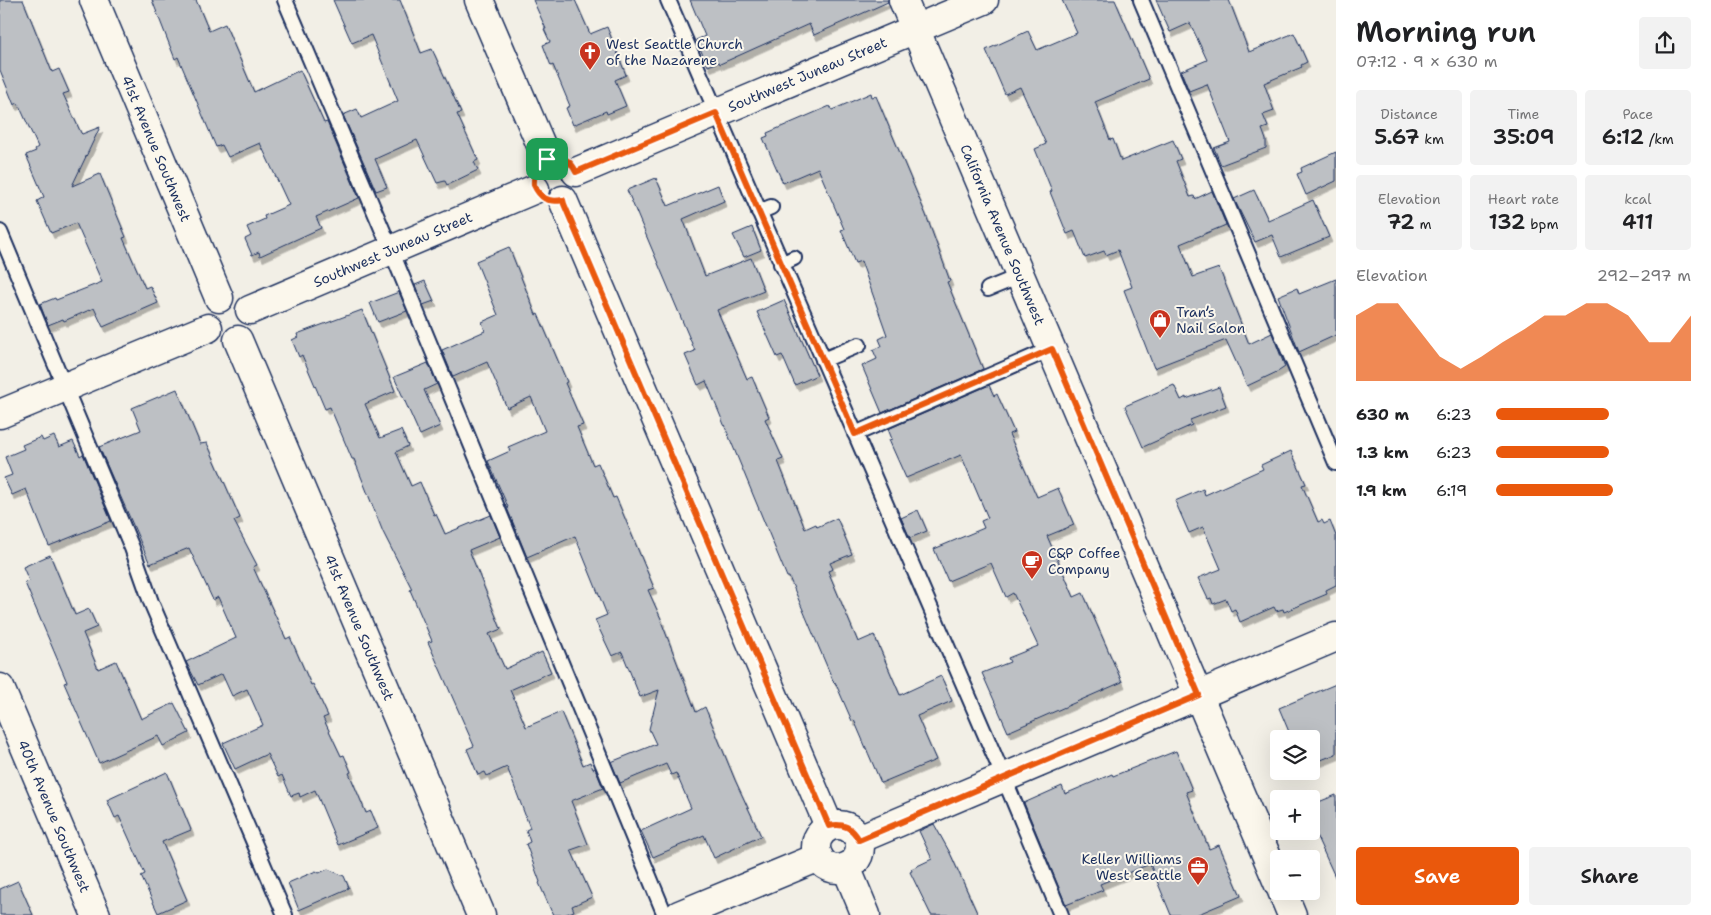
<!DOCTYPE html>
<html lang="en">
<head>
<meta charset="utf-8">
<style>
  :root { --surface:#fff; --page:#f2f2f2; --text:#202124; --muted:#757577; --accent:#ea580c }
  body { margin:0; font-family:"Shantell Sans",sans-serif; background:var(--page); color:var(--text); height:100vh; display:flex; flex-direction:column; font-size:19px; white-space:nowrap }
  * { box-sizing:border-box; margin:0 }
  p { font-size:16px; color:var(--muted) }
  .icon { flex:none; width:28px; height:28px; fill:none; stroke:currentColor; stroke-width:2; stroke-linecap:round; stroke-linejoin:round }
  .map { position:relative; flex:1; overflow:hidden }
  .details { display:flex; flex-direction:column; background:var(--surface); width:375px }
  .details>* { flex:none }
  .fabs { position:absolute; left:1270px; top:730px; display:grid; gap:10px }
  .fabs a { display:grid; place-items:center; width:50px; height:50px; border-radius:5px; background:var(--surface); box-shadow:0 5px 20px #0002; font-size:25px }
  .pin { position:absolute; display:grid; place-items:center; width:42px; height:42px; color:#fff; margin:-21px; border-radius:10px; box-shadow:0 2px 8px #0006 }
  .round { display:grid; place-items:center; flex:none; width:52px; height:52px; border-radius:5px; background:var(--page) }
  .overview { display:flex; align-items:center; justify-content:space-between; height:85px; padding:0 20px }
  h1 { font-size:28px; font-weight:600; line-height:38px }
  .figures { display:grid; grid-template-columns:repeat(3,1fr); gap:8px; height:85px; padding:5px 20px }
  .figures div { display:grid; align-content:center; border-radius:5px; background:var(--page); text-align:center }
  .figures b { font-size:21px; font-weight:600 }
  .figures small { font-size:14px; font-weight:400 }
  .figures p { font-size:14px }
  .chart { height:140px; padding:10px 20px }
  .chart p { display:flex; justify-content:space-between }
  .chart svg { width:100%; height:90px; margin-top:5px; fill:var(--accent); opacity:.7 }
  .primary-button { display:flex; gap:10px; margin-top:auto; padding:10px 20px }
  .primary-button a { flex:1; height:58px; border-radius:5px; background:var(--accent); color:#fff; font-size:20px; font-weight:600; line-height:58px; text-align:center }
  .primary-button a+a { background:var(--page); color:var(--text) }
  ul { padding:0 20px; list-style:none; font-size:16px }
  li { display:grid; grid-template-columns:80px 60px 1fr; align-items:center; height:38px }
  li i { height:12px; border-radius:6px; background:var(--accent) }
  main { display:flex; flex:1; min-height:0 }
  .map>svg:first-child { display:block }
  .building { fill:#bdc0c4; stroke:#1b2f5e; filter:url(#shadow) }
  .lines { fill:none; stroke-linecap:round; stroke-linejoin:round }
  .lane-casing { stroke:#1b2f5e; stroke-width:18 }
  .street-casing { stroke:#1b2f5e; stroke-width:31 }
  .secondary-casing { stroke:#1b2f5e; stroke-width:31 }
  .lane { stroke:#fbf7ec; stroke-width:14 }
  .street { stroke:#fbf7ec; stroke-width:28 }
  .secondary { stroke:#fbf7ec; stroke-width:28 }
  .route-casing { stroke:#fff; stroke-width:10 }
  .route { stroke:#ea580c; stroke-width:6 }
  .labels { text-anchor:middle; stroke-width:4; stroke-linejoin:round; paint-order:stroke }
  .poi-label { font-size:14px; fill:#1b2f5e; stroke:#fbf7ec; text-anchor:start }
  .street-label { font-size:14px; fill:#1b2f5e; stroke:#fbf7ec }
</style>
</head>
<body>
<main>
<div class="map">
<svg width="1336" height="915" viewBox="0 0 1336 915">
  <defs>
    <filter id="shadow"><feDropShadow dx="3" dy="5.5" stdDeviation="0" flood-color="#0004"/></filter>
  </defs>
  <rect width="100%" height="100%" fill="#f2efe6"/>
  <filter id="ink" filterUnits="userSpaceOnUse"><feTurbulence type="fractalNoise" baseFrequency=".02" numOctaves="2"/><feDisplacementMap in="SourceGraphic" scale="10" xChannelSelector="R" yChannelSelector="G"/><feConvolveMatrix kernelMatrix="1 2 1 2 8 2 1 2 1" color-interpolation-filters="sRGB"/></filter>
  <g filter="url(#ink)">
    <!-- building -->
    <path class="building" d="M0,0H23L52,72L59,69L69,92L63,94L81,133L82,134L100,127L72,186L100,174L126,237L123,238L145,288L150,286L158,303L103,327L94,308L64,321L63,319L48,325L40,304L55,298L56,300L102,282L76,223L51,233L37,201L44,197L26,155L36,151L35,149L38,147L18,103L14,105L0,70Z
      M152,0H196L209,31L225,24L254,92L300,70L324,123L327,122L359,198L316,217L321,228L260,256L259,252L252,255L245,239L251,236L247,227L265,219L264,216L289,205L260,143L228,157L222,145L216,147L178,57L175,59Z
      M333,0H400L421,53L432,49L461,113L457,114L478,160L474,162L478,170L447,185L445,181L437,183L417,140L375,159L387,187L376,191L343,115L357,109L361,118L398,101L371,35L352,43Z
      M533,0H575L590,34L607,27L626,75L615,80L626,106L607,114L606,111L573,125L566,108L570,106L553,65L551,66L543,45L550,42L544,29H546Z
      M690,0H888V2L814,35L809,24L720,64L719,62L708,66L696,40L705,36Z
      M1062,0H1115L1149,79L1095,102L1110,140L1113,139L1121,161L1173,140L1181,159L1176,161L1190,197L1194,196L1195,199L1212,191L1226,225L1180,244L1193,277L1219,268L1249,344L1272,333L1285,367L1279,371L1247,386L1226,340L1154,368L1124,290L1132,287L1118,250L1106,255L1104,251L1085,258L1074,231L1067,234L1050,192L1052,191L1035,149L1046,144L1020,87L1005,94L986,50L1028,31L1037,50L1077,33Z
      M1156,0H1229L1249,52L1294,33L1307,62L1301,65L1302,67L1264,83L1274,111L1263,115L1268,127L1262,129L1266,140V148L1221,165L1214,148L1230,142L1207,84L1189,91L1181,71L1207,60L1190,23L1170,32Z
      M871,93L872,97L876,96L926,215L950,281L947,282L983,369L882,413L862,366L877,359L873,350L882,346L879,339L887,335L861,261L855,263L841,230L844,229L818,168L783,183L763,138L768,136L767,133L830,106L832,110Z
      M1336,152V181L1306,195L1297,174L1302,172L1301,168Z
      M656,178L668,206L718,185L724,201L683,219L705,276L751,258L764,291L717,310L747,379L752,377L769,417L765,419L783,459L778,461L805,529L816,524L817,527L837,518L852,554L830,563L833,569L828,571L858,642L874,635L900,695L941,676L952,701L917,716L936,760L881,783L854,720L852,721L835,682L834,683L789,577H787L706,381L698,385L685,355L695,351L627,190Z
      M1254,190L1268,220L1313,200L1329,237L1281,257L1272,235L1255,242L1234,199Z
      M752,227L761,250L744,257L733,235Z
      M509,247L536,315L538,314L567,382L565,383L583,425L577,427L593,465L598,463L613,498L616,497L654,588L648,590L662,621H661L696,712L705,707L735,780L761,836L714,858L704,835L653,857L641,831L691,808L676,773L671,775L666,764L620,783L611,762L656,744L649,729L659,690L640,697L622,652L612,656L595,620L607,615L575,536L527,557L507,508L508,507L488,461L510,451L508,447L545,431L531,397L507,408L487,362L453,377L444,355L442,350L485,331L482,322L498,315L476,261Z
      M1336,279V335L1299,352L1278,296L1297,288L1299,294Z
      M425,281L434,301L423,305L415,285Z
      M399,292L407,311L378,322L370,303Z
      M784,300L817,375L795,385L782,355L777,357L757,312Z
      M362,310L395,391L365,404L380,438L401,430L408,446L396,452L411,486L420,482L434,515L436,514L445,534L491,515L500,537L469,550L501,629L489,634L505,669L542,652L551,672L510,690L526,727L561,712L583,765L590,762L593,769L595,768L603,788L571,801L588,844L571,850L592,897L572,906L574,911L564,915H553L539,883L540,882L526,844L530,842L526,830L530,828L507,767L487,776L485,772L478,775L467,749L474,746L428,642L432,641L410,590L412,589L383,532L354,459H352L330,407L325,409L302,355L299,357L292,340L298,337L297,334Z
      M428,363L437,384L424,390L440,426L420,435L394,377Z
      M989,385L994,396L997,394L1014,432L1009,434L1037,497L1058,488L1074,525L1047,536L1074,597L1083,593L1122,682L1008,732L982,673L1010,662L1008,658L1038,646L1013,593L1006,597L991,563L948,581L934,549L984,528L981,521L988,518L961,455L906,478L889,440L892,439L888,429Z
      M1174,385L1181,400L1186,397V399L1219,387L1226,406L1190,420L1192,425L1143,447L1125,406Z
      M177,389L200,444L207,443L240,518L234,521L257,565L253,567L286,639L290,637L311,685L313,684L328,716L323,718L341,756L344,755L351,772L349,773L366,813L371,811L378,828L338,845L315,790L300,797L299,793L291,796L282,775L278,777L267,754L235,769L223,743L263,725L247,689L232,696L222,674L198,685L186,662L236,638L218,597L213,600L189,548L150,564L99,447L141,430L132,408Z
      M54,436L59,447L73,441L80,456L83,454L111,521L49,546L26,489L12,495L4,478L12,475L5,457L24,449L22,445L41,437L43,441Z
      M1291,451L1306,484L1302,485L1318,522L1322,520L1324,524L1330,521L1336,536V585L1326,590L1327,594L1284,612L1283,609L1276,611L1274,607L1240,622L1235,609L1231,611L1226,599L1213,604L1211,598L1208,599L1198,578L1221,569L1203,527L1189,533L1175,501L1203,489L1205,495L1263,469L1261,465Z
      M918,510L927,531L910,538L901,518Z
      M50,555L75,615L89,609L97,627L83,633L98,669L116,661L141,719L174,703L189,733L163,746L158,736L99,763L64,683L67,682L25,583L29,581L23,567Z
      M1336,684V754L1311,764V739H1292L1279,708Z
      M1176,751L1192,790L1186,792L1209,849L1219,845L1241,896L1196,915H1171L1150,864L1100,884L1103,890L1066,905L1024,803L1062,786L1065,794L1112,774L1113,776Z
      M167,772L191,830L162,842L187,900L158,913L141,876L145,874L119,816L115,818L107,800Z
      M1336,795V879L1311,824V805Z
      M934,824L950,853L978,915H931L910,872L912,871L911,869L932,859L919,831Z
      M328,869L344,876L349,888L299,910L288,883L316,871L319,873Z
      M18,881L33,915H0V889Z"/>
    <g class="lines">
      <!-- lane casing -->
      <g class="lane-casing">
        <path id="lane" d="M285,0L391,250L665,915
          M668,0L1004,778L1061,915
          M1141,0L1336,463
          M759,212L771,207
          M0,232L132,548L151,602L285,915
          M781,264L794,258
          M988,289L1020,276
          M823,360L859,345
          M855,434L1051,349"/>
      </g>
      <!-- street casing -->
      <g class="street-casing">
        <g id="street">
          <path id="s1" d="M94,0L219,298"/>
          <path d="M479,0L547,159"/>
          <path id="s2" d="M576,172L984,0"/>
          <path d="M563,200L829,826"/>
          <path id="s3" d="M250,310L535,189"/>
          <path id="s4" d="M238,340L481,915"/>
          <path d="M0,414L208,328"/>
          <path id="s5" d="M0,688L96,915"/>
          <circle cx="838" cy="847" r="22"/>
          <path d="M859,839L1336,637"/>
          <path d="M846,867L866,915"/>
          <path d="M679,915L819,857"/>
        </g>
      </g>
      <!-- secondary casing -->
      <g class="secondary-casing">
        <g id="secondary">
          <path id="s6" d="M903,0L1279,885"/>
          <path d="M1282,891L1292,915"/>
        </g>
      </g>
      <!-- lane -->
      <use href="#lane" class="lane"/>
      <!-- street -->
      <use href="#street" class="street"/>
      <!-- secondary -->
      <use href="#secondary" class="secondary"/>
    </g>
  </g>
  <g class="lines" filter="url(#ink)">
    <!-- route casing -->
    <g class="route-casing">
      <path id="route" d="M716,113L855,434L1052,349L1199,695L859,840C852,827 843,823 829,826L564,204L563,200C548,203 540,198 534,185C532,156 565,146 576,172Z"/>
    </g>
    <!-- route -->
    <use href="#route" class="route"/>
  </g>
  <!-- icons -->
  <defs>
    <g id="church-pin" transform="scale(1.125)"><path d="M0 17L-7.5 6A9.5 9.5 0 1 1 7.5 6Z" fill="#c8321e" stroke="#fbf7ec"/><path d="M-1.2-6h2.4v3.5h3.3v2.4h-3.3V6h-2.4V-.1h-3.3v-2.4h3.3Z" fill="#fff"/></g>
    <g id="shop-pin" transform="scale(1.125)"><path d="M0 17L-7.5 6A9.5 9.5 0 1 1 7.5 6Z" fill="#c8321e" stroke="#fbf7ec"/><path d="M-5-2.5h2.3a2.7 3.5 0 0 1 5.4 0H5L5.5 6h-11ZM-1.5-2.5h3a1.5 2.3 0 0 0-3 0Z" fill="#fff"/></g>
    <g id="cafe-pin" transform="scale(1.125)"><path d="M0 17L-7.5 6A9.5 9.5 0 1 1 7.5 6Z" fill="#c8321e" stroke="#fbf7ec"/><path d="M-5.5-4.5H6V0H3Q3 3.5 0 3.5H-2.5Q-5.5 3.5-5.5 0ZM3-3.2v2h1.7v-2ZM-6 4.5H4V6H-6Z" fill="#fff"/></g>
    <g id="office-pin" transform="scale(1.125)"><path d="M0 17L-7.5 6A9.5 9.5 0 1 1 7.5 6Z" fill="#c8321e" stroke="#fbf7ec"/><path d="M-6-3h4V-5.5h4V-3h4V5H-6ZM-1-4.5V-3h2v-1.5ZM-6 0V1H6V0Z" fill="#fff"/></g>
  </defs>
  <g fill-rule="evenodd">
    <use href="#church-pin" x="590" y="52"/>
    <use href="#shop-pin" x="1160" y="320"/>
    <use href="#cafe-pin" x="1032" y="561"/>
    <use href="#office-pin" x="1198" y="867"/>
  </g>
  <g class="labels">
    <!-- poi labels -->
    <g class="poi-label">
      <text x="606" y="49">West Seattle Church<tspan x="606" dy="16">of the Nazarene</tspan></text>
      <text x="1176" y="317">Tran’s<tspan x="1176" dy="16">Nail Salon</tspan></text>
      <text x="1048" y="558">C&amp;P Coffee<tspan x="1048" dy="16">Company</tspan></text>
      <text x="1182" y="864" text-anchor="end">Keller Williams<tspan x="1182" dy="16">West Seattle</tspan></text>
    </g>
    <!-- street labels -->
    <g class="street-label">
      <text dy="5" stroke="none"><textPath href="#s2" startOffset="251">Southwest Juneau Street</textPath></text>
      <text dy="5" stroke="none"><textPath href="#s1" startOffset="161">41st Avenue Southwest</textPath></text>
      <text dy="5" stroke="none"><textPath href="#s6" startOffset="255">California Avenue Southwest</textPath></text>
      <text dy="5" stroke="none"><textPath href="#s3" startOffset="155">Southwest Juneau Street</textPath></text>
      <text dy="5" stroke="none"><textPath href="#s4" startOffset="312">41st Avenue Southwest</textPath></text>
      <text dy="5" stroke="none"><textPath href="#s5" startOffset="139">40th Avenue Southwest</textPath></text>
    </g>
  </g>
</svg>
<div class="fabs">
<a><svg class="icon" aria-label="layers" viewBox="0 0 24 24"><path d="M12 4l9 5-9 5-9-5zM3 14l9 5 9-5"/></svg></a>
<a>+</a>
<a>−</a>
</div>
<div class="pin" style="left:547px;top:159px;background:#1e9e55"><svg class="icon" aria-label="arrive" viewBox="0 0 24 24"><path d="M6 21V4h12l-3 4 3 4H6"/></svg></div>
</div>
<section class="details">
<div class="overview"><div><h1>Morning run</h1><p>07:12 · 9 × 630 m</p></div><a class="round"><svg class="icon" aria-label="share" viewBox="0 0 24 24"><path d="M12 15V3M7 8l5-5 5 5M5 13v7h14v-7"/></svg></a></div>
<div class="figures">
<div><p>Distance</p><b>5.67<small> km</small></b></div>
<div><p>Time</p><b>35:09</b></div>
<div><p>Pace</p><b>6:12<small> /km</small></b></div>
</div>
<div class="figures">
<div><p>Elevation</p><b>72<small> m</small></b></div>
<div><p>Heart rate</p><b>132<small> bpm</small></b></div>
<div><p>kcal</p><b>411</b></div>
</div>
<div class="chart"><p><span>Elevation</span>292–297 m</p>
<svg viewBox="0 0 160 44" preserveAspectRatio="none"><path d="M0 44V12L10 6L20 6L30 19L40 32L50 38L60 32L70 25L80 19L90 12L100 12L110 6L120 6L130 12L140 25L150 25L160 12V44z"/></svg>
</div>
<ul>
<li><b>630 m</b>6:23<i style="width:58%"></i></li>
<li><b>1.3 km</b>6:23<i style="width:58%"></i></li>
<li><b>1.9 km</b>6:19<i style="width:60%"></i></li>
</ul>
<div class="primary-button"><a>Save</a><a>Share</a></div>
</section>
</main>
</body>
</html>
